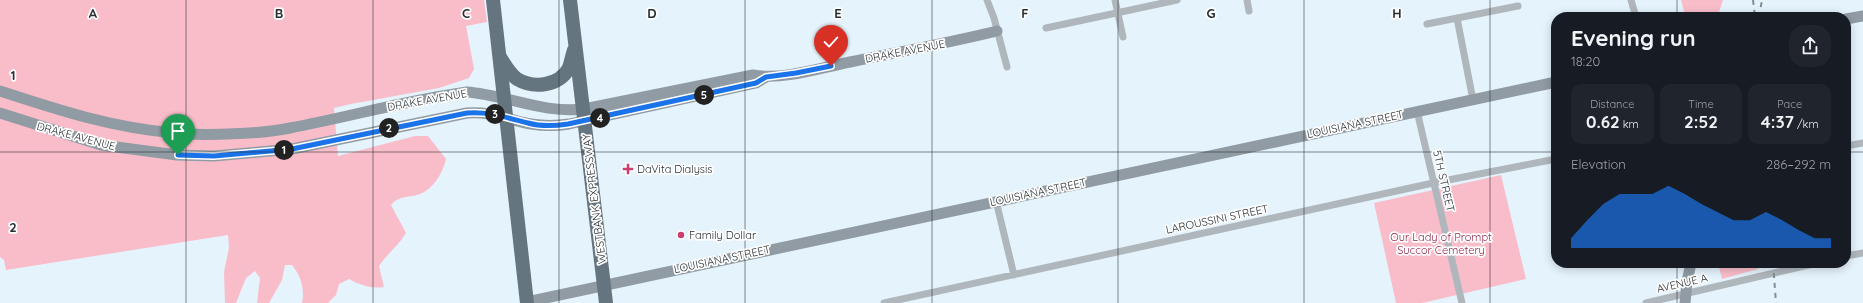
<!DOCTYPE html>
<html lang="en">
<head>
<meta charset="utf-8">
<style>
  :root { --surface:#171b24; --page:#20242c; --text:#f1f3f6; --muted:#9ea1a6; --accent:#1a73e8 }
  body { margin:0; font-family:Quicksand,sans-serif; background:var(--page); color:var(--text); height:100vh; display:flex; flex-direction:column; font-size:15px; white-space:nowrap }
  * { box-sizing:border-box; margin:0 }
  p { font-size:13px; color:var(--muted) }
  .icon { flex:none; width:22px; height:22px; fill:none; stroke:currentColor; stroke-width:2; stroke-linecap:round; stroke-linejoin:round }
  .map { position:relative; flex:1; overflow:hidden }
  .panel { position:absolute; left:1551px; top:12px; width:300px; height:256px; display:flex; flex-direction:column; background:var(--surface); border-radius:16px; box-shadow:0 2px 10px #0003 }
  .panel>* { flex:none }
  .pin { position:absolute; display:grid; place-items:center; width:34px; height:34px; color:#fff; margin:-41px -17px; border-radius:50% 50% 50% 0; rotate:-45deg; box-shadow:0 0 4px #0007 }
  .pin .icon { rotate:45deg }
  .km { position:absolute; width:20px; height:20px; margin:-10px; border-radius:50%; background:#222; color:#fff; font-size:11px; line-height:20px; text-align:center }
  .round { display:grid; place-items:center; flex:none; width:42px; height:42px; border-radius:16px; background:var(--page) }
  .headline { display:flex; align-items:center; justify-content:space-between; height:68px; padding:0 20px }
  h1 { font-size:22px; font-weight:700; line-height:30px }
  .metrics { display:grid; grid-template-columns:repeat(3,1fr); gap:6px; height:68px; padding:4px 20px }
  .metrics div { display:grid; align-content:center; border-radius:10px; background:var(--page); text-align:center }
  .metrics b { font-size:17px; font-weight:700 }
  .metrics small { font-size:11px; font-weight:400 }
  .metrics p { font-size:11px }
  .chart { height:112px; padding:8px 20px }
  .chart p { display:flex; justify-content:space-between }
  .chart svg { width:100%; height:72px; margin-top:4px; fill:var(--accent); opacity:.7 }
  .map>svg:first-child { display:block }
  .green { fill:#f9bdca }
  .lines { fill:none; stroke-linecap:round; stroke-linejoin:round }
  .street { stroke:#afb7bc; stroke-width:7 }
  .secondary { stroke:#909ba3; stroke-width:11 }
  .highway { stroke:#657580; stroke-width:14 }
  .rail { stroke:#828c93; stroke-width:2; stroke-dasharray:5 5; stroke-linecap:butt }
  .route-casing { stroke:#fff; stroke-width:8 }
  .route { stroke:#1a73e8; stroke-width:5 }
  .grid { fill:none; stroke:#272e32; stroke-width:1; stroke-opacity:0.55 }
  .poi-dot { fill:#cb3e6d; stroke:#fefefe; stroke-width:1.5 }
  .labels { text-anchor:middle; stroke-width:3.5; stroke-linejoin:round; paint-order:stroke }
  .street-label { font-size:11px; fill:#272e32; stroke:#fefefe }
  .poi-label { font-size:11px; fill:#272e32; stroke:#fefefe; text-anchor:start }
  .park-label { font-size:11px; fill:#90284b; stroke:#fefefe }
  .grid-label { font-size:13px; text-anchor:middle; font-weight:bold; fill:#272e32; stroke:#fefefe; stroke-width:3.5; stroke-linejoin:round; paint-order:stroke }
</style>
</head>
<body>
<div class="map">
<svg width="1863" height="303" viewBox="0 0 1863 303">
  <rect width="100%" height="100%" fill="#e5f3fd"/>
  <!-- green -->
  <path class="green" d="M0,0H484L487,22L466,26L474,69L469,78L439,88L351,104L334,108L338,156L415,136H428L446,159C443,173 433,189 420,194C409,198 399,195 391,205L406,233C398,246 387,254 379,266L384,287C371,289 360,285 349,279L339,284L336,295L328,303H302C305,289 301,276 292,265H285L282,280L269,303H257L260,278L255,271L246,278L236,303H225L224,272L229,248L228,235L6,270L4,260L0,257Z
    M1681,0H1723L1719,12L1706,16L1690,17L1684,11Z
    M1501,175L1526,279L1422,303H1396L1374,203Z
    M1718,263H1757L1758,269L1722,279Z"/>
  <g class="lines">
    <!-- street -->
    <path class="street" d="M987,0L994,18L1007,67
      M1115,0L1123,37
      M1247,0L1249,11
      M1631,0L1636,17
      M1457,18L1473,100
      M1427,24L1518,6
      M1046,28L1177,0
      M1417,111L1462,303
      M1846,146L1863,143
      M996,201L1014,275
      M1846,256L1863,253
      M884,303L1433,183L1556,159
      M1646,303L1817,263"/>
    <!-- secondary -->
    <path class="secondary" d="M1846,19L1863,16
      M0,91C58,110 113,128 175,133
      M0,113L101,145L177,155L214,156L292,149L467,113C492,111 508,120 531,124C544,126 556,126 569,124L756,83L766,77
      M181,134C217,135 255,135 290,128C349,117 407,100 467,92C506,95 544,114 584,109L753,75C785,80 819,68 850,62C899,52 948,43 997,31
      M527,302L1556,82
      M1685,303L1687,282L1691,263"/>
    <!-- highway -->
    <path class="highway" d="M493,0L527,303
      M570,0L606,303
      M500,57C505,65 509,73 517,79C534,89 559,86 569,68C571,62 572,56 574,50"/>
    <!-- rail -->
    <path class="rail" d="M1753,0L1755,17
      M1759,17L1762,0
      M1773,263L1776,303"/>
  </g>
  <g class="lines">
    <!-- route casing -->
    <g class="route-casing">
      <path id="route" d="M178,155L214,156L292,149L467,113C489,111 507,118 528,123C542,127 555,126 568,124L756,83L766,77L796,73L831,66"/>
    </g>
    <!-- route -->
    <use href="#route" class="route"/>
  </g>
  <!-- grid -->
  <path class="grid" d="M186,0V303M373,0V303M559,0V303M745,0V303M932,0V303M1118,0V303M1304,0V303M1490,0V303M1677,0V17M0,152H1556M1846,152H1863M1677,263V303"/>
  <!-- markers -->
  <g class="poi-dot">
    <path d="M626 163h4v4h4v4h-4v4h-4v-4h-4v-4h4z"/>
    <circle cx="681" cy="235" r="4"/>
  </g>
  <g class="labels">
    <!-- street labels -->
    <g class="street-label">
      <text transform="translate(905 51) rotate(-11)" y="4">DRAKE AVENUE</text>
      <text transform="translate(427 100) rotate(-10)" y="4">DRAKE AVENUE</text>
      <text transform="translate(1355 124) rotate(-12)" y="4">LOUISIANA STREET</text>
      <text transform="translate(76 136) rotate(15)" y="4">DRAKE AVENUE</text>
      <text transform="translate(1444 181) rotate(77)" y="4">5TH STREET</text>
      <text transform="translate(1038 192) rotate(-12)" y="4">LOUISIANA STREET</text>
      <text transform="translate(594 199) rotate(-97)" y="4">WESTBANK EXPRESSWAY</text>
      <text transform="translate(1217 219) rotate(-12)" y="4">LAROUSSINI STREET</text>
      <text transform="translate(722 259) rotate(-12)" y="4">LOUISIANA STREET</text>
      <text transform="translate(1682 283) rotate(-13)" y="4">AVENUE A</text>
    </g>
    <!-- poi labels -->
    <g class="poi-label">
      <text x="637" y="173">DaVita Dialysis</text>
      <text x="689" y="239">Family Dollar</text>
    </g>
    <!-- park labels -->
    <g class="park-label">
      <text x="1441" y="241">Our Lady of Prompt<tspan x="1441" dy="13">Succor Cemetery</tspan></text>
    </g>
  </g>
  <g class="grid-label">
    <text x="93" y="18">A</text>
    <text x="279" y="18">B</text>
    <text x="466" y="18">C</text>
    <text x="652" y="18">D</text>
    <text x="838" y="18">E</text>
    <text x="1025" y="18">F</text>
    <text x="1211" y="18">G</text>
    <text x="1397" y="18">H</text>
    <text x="13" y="80">1</text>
    <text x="13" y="232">2</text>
  </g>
</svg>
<div class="pin" style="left:178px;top:155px;background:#1e9e55"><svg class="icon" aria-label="arrive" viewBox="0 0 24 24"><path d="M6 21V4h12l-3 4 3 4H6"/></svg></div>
<div class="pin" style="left:831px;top:66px;background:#d93025"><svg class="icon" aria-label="check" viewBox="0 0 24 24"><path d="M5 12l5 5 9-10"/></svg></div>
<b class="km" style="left:284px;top:150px">1</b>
<b class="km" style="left:389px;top:128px">2</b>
<b class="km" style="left:495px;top:114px">3</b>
<b class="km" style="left:600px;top:118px">4</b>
<b class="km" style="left:704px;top:95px">5</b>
<section class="panel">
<div class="headline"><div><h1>Evening run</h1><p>18:20</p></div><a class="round"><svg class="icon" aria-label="share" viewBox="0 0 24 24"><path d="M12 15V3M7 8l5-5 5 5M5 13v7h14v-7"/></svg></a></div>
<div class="metrics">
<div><p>Distance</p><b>0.62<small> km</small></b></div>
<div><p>Time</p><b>2:52</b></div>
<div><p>Pace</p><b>4:37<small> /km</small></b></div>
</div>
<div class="chart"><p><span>Elevation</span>286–292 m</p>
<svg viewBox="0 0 160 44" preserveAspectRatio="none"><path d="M0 44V38L10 27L20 17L30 11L40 11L50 11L60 6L70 11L80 17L90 22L100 27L110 27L120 22L130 27L140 33L150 38L160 38V44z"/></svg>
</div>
</section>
</div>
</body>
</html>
